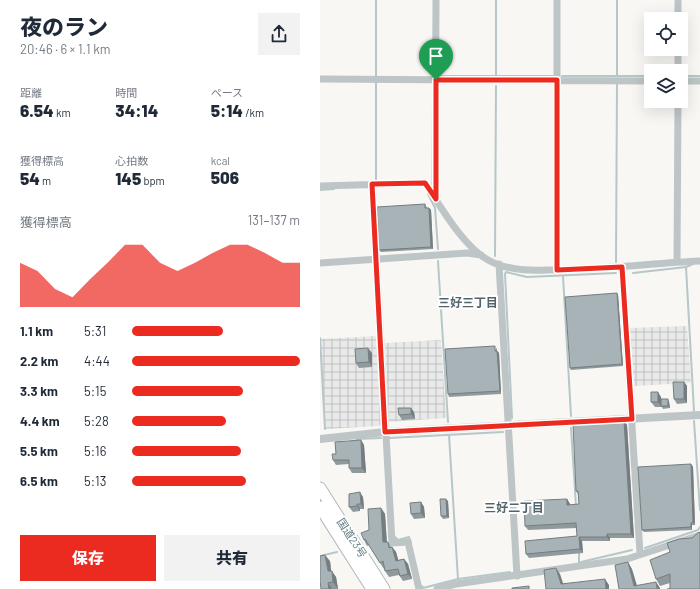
<!DOCTYPE html>
<html lang="ja">
<head>
<meta charset="utf-8">
<style>
  :root { --surface:#fff; --page:#f2f2f3; --text:#1f2937; --muted:#747a83; --accent:#ec2b20 }
  body { margin:0; font-family:Barlow,"Noto Sans JP",sans-serif; background:var(--page); color:var(--text); height:100vh; display:flex; flex-direction:column; font-size:15px; white-space:nowrap }
  * { box-sizing:border-box; margin:0 }
  p { font-size:13px; color:var(--muted) }
  .icon { flex:none; width:22px; height:22px; fill:none; stroke:currentColor; stroke-width:2; stroke-linecap:round; stroke-linejoin:round }
  .map { position:relative; flex:1; overflow:hidden }
  .panel { display:flex; flex-direction:column; background:var(--surface); width:320px }
  .panel>* { flex:none }
  .fabs { position:absolute; left:324px; top:12px; display:grid; gap:8px }
  .fabs a { display:grid; place-items:center; width:44px; height:44px; border-radius:0px; background:var(--surface); box-shadow:0 4px 16px #0002; font-size:20px }
  .pin { position:absolute; display:grid; place-items:center; width:34px; height:34px; color:#fff; margin:-41px -17px; border-radius:50% 50% 50% 0; rotate:-45deg; box-shadow:0 0 4px #0007 }
  .pin .icon { rotate:45deg }
  .round { display:grid; place-items:center; flex:none; width:42px; height:42px; border-radius:0px; background:var(--page) }
  .head { display:flex; align-items:center; justify-content:space-between; height:68px; padding:0 20px }
  h1 { font-size:22px; font-weight:800; line-height:30px }
  .stats { display:grid; grid-template-columns:repeat(3,1fr); gap:6px; height:68px; padding:4px 20px }
  .stats div { display:grid; align-content:center }
  .stats b { font-size:17px; font-weight:800 }
  .stats small { font-size:11px; font-weight:400 }
  .stats p { font-size:11px }
  .chart { height:112px; padding:8px 20px }
  .chart p { display:flex; justify-content:space-between }
  .chart svg { width:100%; height:72px; margin-top:4px; fill:var(--accent); opacity:.7 }
  .action { display:flex; gap:8px; margin-top:auto; padding:8px 20px }
  .action a { flex:1; height:46px; border-radius:0px; background:var(--accent); color:#fff; font-size:16px; font-weight:800; line-height:46px; text-align:center }
  .action a+a { background:var(--page); color:var(--text) }
  ul { padding:0 20px; list-style:none; font-size:13px }
  li { display:grid; grid-template-columns:64px 48px 1fr; align-items:center; height:30px }
  li i { height:10px; border-radius:5px; background:var(--accent) }
  main { display:flex; flex:1; min-height:0 }
  .map>svg:first-child { display:block }
  .industrial { fill:url(#industrial-grid) }
  .lines { fill:none; stroke-linecap:round; stroke-linejoin:round }
  .stream { stroke:#b5c7c8; stroke-width:2 }
  .trunk-casing { stroke:#b3b9bb; stroke-width:13 }
  .minor { stroke:#bec5c7; stroke-width:7 }
  .tertiary { stroke:#bec5c7; stroke-width:8 }
  .trunk { stroke:#fff; stroke-width:11 }
  .wall { fill:#909a9d }
  .shaded-wall { fill:#757d80 }
  .building { fill:#a7b3b7; stroke:#757d80 }
  .route-casing { stroke:#fff; stroke-width:8 }
  .route { stroke:#ec2b20; stroke-width:5 }
  .labels { text-anchor:middle; stroke-width:4; stroke-linejoin:round; paint-order:stroke }
  .street-label { font-size:11px; fill:#617981; stroke:#fff }
  .neighbourhood-label { font-size:12px; font-weight:bold; fill:#53656c; stroke:#fff }
</style>
</head>
<body>
<main>
<section class="panel">
<div class="head"><div><h1>夜のラン</h1><p>20:46 · 6 × 1.1 km</p></div><a class="round"><svg class="icon" aria-label="share" viewBox="0 0 24 24"><path d="M12 15V3M7 8l5-5 5 5M5 13v7h14v-7"/></svg></a></div>
<div class="stats">
<div><p>距離</p><b>6.54<small> km</small></b></div>
<div><p>時間</p><b>34:14</b></div>
<div><p>ペース</p><b>5:14<small> /km</small></b></div>
</div>
<div class="stats">
<div><p>獲得標高</p><b>54<small> m</small></b></div>
<div><p>心拍数</p><b>145<small> bpm</small></b></div>
<div><p>kcal</p><b>506</b></div>
</div>
<div class="chart"><p><span>獲得標高</span>131–137 m</p>
<svg viewBox="0 0 160 44" preserveAspectRatio="none"><path d="M0 44V17L10 22L20 33L30 38L40 27L50 17L60 6L70 6L80 17L90 22L100 17L110 11L120 6L130 6L140 11L150 17L160 17V44z"/></svg>
</div>
<ul>
<li><b>1.1 km</b>5:31<i style="width:54%"></i></li>
<li><b>2.2 km</b>4:44<i style="width:100%"></i></li>
<li><b>3.3 km</b>5:15<i style="width:66%"></i></li>
<li><b>4.4 km</b>5:28<i style="width:56%"></i></li>
<li><b>5.5 km</b>5:16<i style="width:65%"></i></li>
<li><b>6.5 km</b>5:13<i style="width:68%"></i></li>
</ul>
<div class="action"><a>保存</a><a>共有</a></div>
</section>
<div class="map">
<svg width="380" height="589" viewBox="0 0 380 589">
  <defs>
    <pattern id="industrial-grid" width="8" height="8" patternUnits="userSpaceOnUse"><rect width="8" height="8" fill="#e8e9e8"/><path d="M0 4h8M4 0v8" fill="none" stroke="#bfc2c1"/></pattern>
  </defs>
  <rect width="100%" height="100%" fill="#f8f7f4"/>
  <!-- industrial -->
  <path class="industrial" d="M367,326L371,383L314,386L310,328Z
    M57,336L62,424L59,426L5,429L0,339Z
    M121,340L126,418L69,422L65,343Z"/>
  <g class="lines">
    <!-- stream -->
    <path class="stream" d="M121,76H233
      M176,76V0
      M242,76H331
      M297,76V0
      M363,76H380
      M56,77V0
      M56,180V82
      M0,190L14,189
      M108,194L115,208L118,249
      M175,256L176,86
      M118,261L128,422
      M296,262L297,84
      M366,267L374,411
      M313,273L366,267L373,264
      M243,276L251,416
      M0,338L5,429
      M192,418L185,274L186,272L207,277L296,273
      M374,421L380,510
      M251,428L256,506
      M129,435L138,579
      M69,438L183,432
      M36,439L61,438
      M75,537L78,540L89,537L91,542
      M325,548L378,530L380,527
      M259,552V563
      M0,556L17,552
      M261,562L312,550
      M102,586L103,588L138,579L190,572"/>
    <!-- trunk casing -->
    <g class="trunk-casing">
      <path id="trunk" d="M0,488L64,589
        M0,507L52,589"/>
    </g>
    <!-- minor -->
    <path class="minor" d="M358,19V0
      M358,71V49
      M0,79L331,81
      M361,81H380
      M52,184L72,543L88,542L99,589
      M0,186L105,183C121,207 143,246 168,260C193,274 225,270 252,269C295,268 337,263 380,261
      M115,199L116,0
      M357,262L358,101
      M0,263L147,253L161,255
      M179,264L197,576
      M302,267L320,553
      M237,270V0
      M117,589L136,584L307,559L380,535"/>
    <!-- tertiary -->
    <path class="tertiary" d="M0,439L65,432L380,415"/>
    <!-- trunk -->
    <use href="#trunk" class="trunk"/>
  </g>
  <!-- wall -->
  <path class="wall" d="M105,204L107,208H109L111,210L113,249L61,252L59,250Z
    M298,295L303,366L251,370L250,368Z
    M177,348V351L179,353L181,394L129,397L128,394Z
    M52,353V367L39,368L36,363Z
    M364,382L367,386V403L357,404L354,399Z
    M341,397V399L349,402L350,408L343,409L342,407H335L331,402Z
    M94,412L95,419L82,420L79,415Z
    M304,421L307,425L314,538H290V541H262L263,553L209,558L206,554L257,536V528L208,530L205,526L247,499L250,504V505L259,504L258,494L256,491Z
    M41,440L44,445L46,473H32L29,468V464L16,465L13,460L16,454Z
    M371,464L373,467L375,525H372V530L324,532L322,530Z
    M43,497L44,509H40V511L33,512L29,507Z
    M128,501L129,518L123,519L121,516Z
    M101,502L104,507L105,518L94,519L91,514Z
    M61,508L65,514L67,542H68L71,547H72L76,552L78,560L84,559L88,564L92,579L83,581L79,575L69,577L65,571V568L64,569L60,563L49,545L47,546L44,540Z
    M359,539L350,589V583L340,586L336,579L350,552Z
    M10,561L11,571L16,577L18,589H1Z"/>
  <!-- shaded-wall -->
  <path class="shaded-wall" d="M109,208L111,210L113,249L111,247Z
    M297,293L298,295L303,366L302,364Z
    M48,348L52,353V367L49,362Z
    M177,351L179,353L181,394L180,391Z
    M364,382L367,386V403L364,399Z
    M338,392L341,397L342,407L338,402Z
    M348,399L349,402L350,408L348,406Z
    M91,408L94,412L95,419L91,414Z
    M304,421L307,425L314,538L311,534Z
    M41,440L44,445L46,473L42,468Z
    M371,464L373,467L375,525L373,522Z
    M40,492L43,497L44,509L41,504Z
    M126,499L128,501L129,518L127,516Z
    M247,499L250,504V509L247,505Z
    M101,502L104,507L105,518L101,513Z
    M37,504L40,509V511L37,506Z
    M61,508L65,514L67,548L63,542Z
    M371,523L372,525V530L371,527Z
    M287,534L290,538V541L287,537Z
    M259,537L262,541L263,553L260,549Z
    M72,547L76,552L80,566L76,561Z
    M5,555L10,561L12,578L8,571Z
    M84,559L88,564L92,579L88,574Z
    M308,562L312,569L318,589L314,586Z
    M236,568L240,574L245,589L241,584Z
    M12,571L16,577L18,589L13,582Z
    M285,579L289,585V589H286Z
    M336,582L340,588V589H337Z
    M8,583L12,589H9Z"/>
  <!-- building -->
  <path class="building" d="M105,204V208H109L111,247L59,250L57,207Z
    M297,293L302,364L250,368L245,297Z
    M175,346V351H177L180,391L128,394L125,349Z
    M48,348L49,362L36,363L35,349Z
    M353,382H364V399H354Z
    M331,392H338V402H331Z
    M341,399H348V406H341Z
    M78,408H91V414L79,415Z
    M304,421L311,534H287V537H259L260,549L206,554L205,541L257,536L256,523L205,526L204,501L247,499V505L259,504L258,491H256L253,424Z
    M41,440L42,468H29V460H13L12,454H16L15,442Z
    M371,464L373,522L371,523V527L322,530L318,467Z
    M40,492L41,504H37V506L29,507V494Z
    M120,499H126L127,516H121Z
    M101,502V513L91,514L90,503Z
    M61,508L63,542H68L69,548L72,547L76,561L84,559L88,574L80,576L78,569L65,571L63,561L60,563L45,539L44,540L41,533L49,530L48,509Z
    M379,532L380,533V589H347H350V574L336,579L330,560L350,552L347,543L359,539L372,538Z
    M5,555L8,571H12L13,582L8,583L9,589H1L0,581V556Z
    M308,562L314,586L336,582L337,589H299L295,565Z
    M236,568L241,584L285,579L286,589H226L224,570Z
    M209,586V589H192V588Z"/>
  <g class="lines">
    <!-- route casing -->
    <g class="route-casing">
      <path id="route" d="M116,80H237V270L302,267L312,419L65,432L52,184L105,183L116,199Z"/>
    </g>
    <!-- route -->
    <use href="#route" class="route"/>
  </g>
  <g class="labels">
    <!-- street labels -->
    <g class="street-label">
      <text transform="translate(32 538) rotate(57)" y="4">国道23号</text>
    </g>
    <!-- neighbourhood labels -->
    <g class="neighbourhood-label">
      <text x="148" y="307">三好三丁目</text>
      <text x="194" y="512">三好二丁目</text>
    </g>
  </g>
</svg>
<div class="fabs">
<a><svg class="icon" aria-label="locate" viewBox="0 0 24 24"><circle cx="12" cy="12" r="6"/><path d="M12 2v4M12 18v4M2 12h4M18 12h4"/></svg></a>
<a><svg class="icon" aria-label="layers" viewBox="0 0 24 24"><path d="M12 4l9 5-9 5-9-5zM3 14l9 5 9-5"/></svg></a>
</div>
<div class="pin" style="left:116px;top:80px;background:#1e9e55"><svg class="icon" aria-label="arrive" viewBox="0 0 24 24"><path d="M6 21V4h12l-3 4 3 4H6"/></svg></div>
</div>
</main>
</body>
</html>
